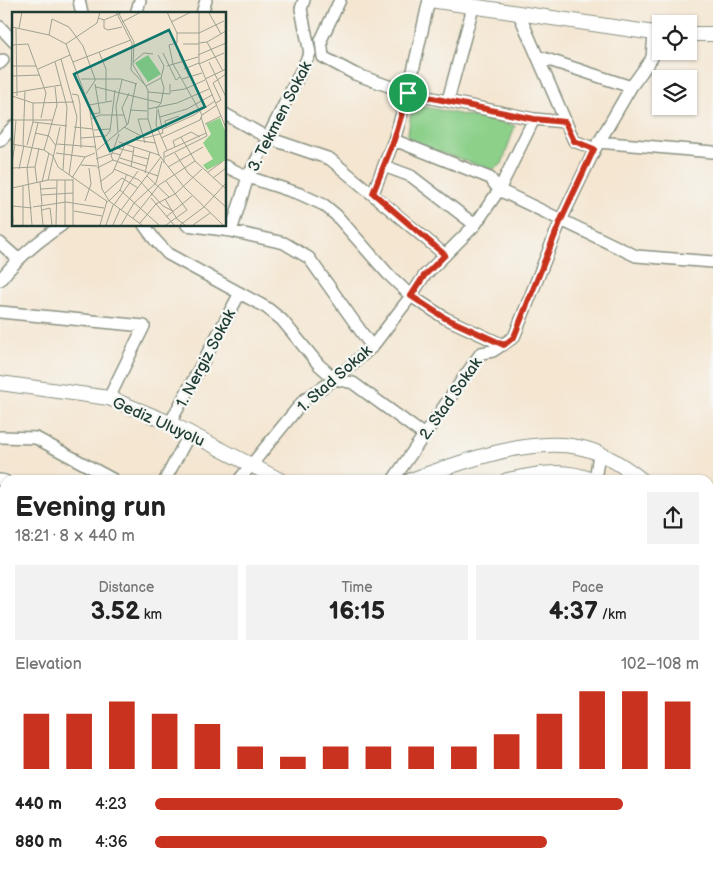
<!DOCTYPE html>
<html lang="en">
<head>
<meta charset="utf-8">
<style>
  :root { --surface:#fff; --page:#f2f2f2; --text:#222; --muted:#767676; --accent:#c8321e }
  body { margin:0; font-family:"Balsamiq Sans",sans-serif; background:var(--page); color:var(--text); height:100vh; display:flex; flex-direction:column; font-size:19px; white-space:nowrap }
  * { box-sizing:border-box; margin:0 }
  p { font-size:16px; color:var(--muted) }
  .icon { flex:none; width:28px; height:28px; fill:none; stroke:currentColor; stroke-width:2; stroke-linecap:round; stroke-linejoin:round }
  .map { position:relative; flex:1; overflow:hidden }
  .side { position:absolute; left:0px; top:475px; width:714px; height:396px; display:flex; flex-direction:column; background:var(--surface); border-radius:15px 15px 0 0; box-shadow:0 1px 4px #0004 }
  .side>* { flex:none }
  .buttons { position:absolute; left:652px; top:15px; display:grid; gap:10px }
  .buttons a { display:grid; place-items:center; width:45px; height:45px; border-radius:0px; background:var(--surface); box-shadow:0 1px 4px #0004; font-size:25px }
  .pin { position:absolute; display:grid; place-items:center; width:42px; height:42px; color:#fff; margin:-21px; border:2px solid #fff; border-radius:50%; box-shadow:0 1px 5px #0007 }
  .round { display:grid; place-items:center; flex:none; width:52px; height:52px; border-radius:0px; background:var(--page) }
  .summary { display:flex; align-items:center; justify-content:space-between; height:85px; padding:0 15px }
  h1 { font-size:28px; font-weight:700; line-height:38px }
  .stats { display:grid; grid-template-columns:repeat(3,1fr); gap:8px; height:85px; padding:5px 15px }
  .stats div { display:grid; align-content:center; border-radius:0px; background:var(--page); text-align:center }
  .stats b { font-size:25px; font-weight:700 }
  .stats small { font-size:14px; font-weight:400 }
  .stats p { font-size:14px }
  .chart { height:140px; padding:10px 15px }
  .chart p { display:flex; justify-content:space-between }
  .chart svg { width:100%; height:90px; margin-top:5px; stroke:var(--accent); stroke-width:6 }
  ul { padding:0 15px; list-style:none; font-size:16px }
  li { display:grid; grid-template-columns:80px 60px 1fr; align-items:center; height:38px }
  li i { height:12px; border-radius:6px; background:var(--accent) }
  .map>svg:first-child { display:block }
  .green { fill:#8cd08a; stroke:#56865f }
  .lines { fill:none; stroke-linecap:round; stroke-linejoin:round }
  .minor-casing { stroke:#8a9282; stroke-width:14 }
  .tertiary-casing { stroke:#8a9282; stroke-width:16 }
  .minor { stroke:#fff; stroke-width:11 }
  .tertiary { stroke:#fff; stroke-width:14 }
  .route-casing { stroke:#fff; stroke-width:10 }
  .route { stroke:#c8321e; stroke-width:6 }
  .labels { text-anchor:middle; stroke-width:5; stroke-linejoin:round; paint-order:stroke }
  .street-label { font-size:16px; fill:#1f3d34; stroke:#f6f6f2 }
  .inset-road { fill:none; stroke:#9fa292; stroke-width:1 }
  .view { fill:#0f766e; fill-opacity:0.15; stroke:#0f766e; stroke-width:2.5 }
  .inset-edge { fill:none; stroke:#1f3d34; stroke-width:2.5 }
</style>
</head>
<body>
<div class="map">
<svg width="713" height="871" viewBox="0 0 713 871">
  <rect width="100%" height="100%" fill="#f6f6f2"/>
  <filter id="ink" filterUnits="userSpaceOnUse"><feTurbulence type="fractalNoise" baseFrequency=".02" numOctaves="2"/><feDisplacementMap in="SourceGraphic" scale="10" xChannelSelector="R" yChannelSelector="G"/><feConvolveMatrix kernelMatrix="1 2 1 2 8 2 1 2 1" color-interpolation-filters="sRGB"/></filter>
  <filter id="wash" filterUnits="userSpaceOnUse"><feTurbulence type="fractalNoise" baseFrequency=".0096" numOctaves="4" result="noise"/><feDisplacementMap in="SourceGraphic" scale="20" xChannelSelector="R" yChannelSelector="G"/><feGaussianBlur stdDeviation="1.12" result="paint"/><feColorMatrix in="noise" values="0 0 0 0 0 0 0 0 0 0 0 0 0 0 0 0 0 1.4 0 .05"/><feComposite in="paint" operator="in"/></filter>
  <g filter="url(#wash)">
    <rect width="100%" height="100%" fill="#f4e6d1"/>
    <!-- green -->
    <path class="green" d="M412,104L515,126L502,164L492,170L407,141Z"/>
  </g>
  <g filter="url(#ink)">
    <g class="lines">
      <!-- minor casing -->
      <g class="minor-casing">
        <path id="minor" d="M79,0L82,14
          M340,0L321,40L323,57L355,74L408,93L534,119L565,122
          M136,14L140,0
          M202,14L206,0
          M519,14L574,141L595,149
          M0,27L14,42
          M537,56L631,87
          M0,63L3,60
          M448,100L473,7
          M225,114L268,138L330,159L445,255
          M394,140L490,178L499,190L636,256L713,262
          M0,141L14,126
          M598,142L713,152
          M225,166L248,177L300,194L324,205L336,215L388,274L411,296L445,318L503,345
          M384,166L411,176L475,225
          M373,193L394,140L408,93L429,0
          M144,225L155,240L168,254L267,308L282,320L319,365L335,379L353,383L424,435
          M187,225L231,231L284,243L309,258L372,347
          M231,231L248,177L310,53L301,9L304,0
          M0,243L18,259
          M0,280C18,257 38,241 62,225
          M0,312L144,326L109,398
          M170,423L240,293
          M0,437L36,438L114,480
          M0,480L5,481
          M165,480L190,433
          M239,480L304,400L335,379L372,347L411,296L424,276L475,225L499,190L534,119
          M393,480L481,353L493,351L514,337L561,220L595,149L631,87L652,58L654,34
          M595,480L599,454
          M0,511L5,513
          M0,647H5
          M0,818H5
          M57,866V871
          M122,871V866
          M205,871V866
          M287,871L288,866
          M333,871V866
          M363,871V866
          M429,871L430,866
          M586,871L587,866"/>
      </g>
      <!-- tertiary casing -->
      <g class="tertiary-casing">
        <path id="tertiary" d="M430,0L661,34
          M689,34H713
          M0,383L109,398L170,423L280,480
          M411,480C458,463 528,437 578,447C601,451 624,466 642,480
          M507,480C537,474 563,468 592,480
          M709,530L713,533
          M709,553L713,555"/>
      </g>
      <!-- minor -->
      <use href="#minor" class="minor"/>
      <!-- tertiary -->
      <use href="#tertiary" class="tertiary"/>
    </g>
  </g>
  <g class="lines" filter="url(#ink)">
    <!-- route casing -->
    <g class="route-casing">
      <path id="route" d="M408,93L534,119L565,122L574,141L594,149L561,220L514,337L504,345L445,318L411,296L424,276L445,255L373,193L394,140Z"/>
    </g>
    <!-- route -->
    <use href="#route" class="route"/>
  </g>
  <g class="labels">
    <!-- street labels -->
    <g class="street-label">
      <text transform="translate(279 116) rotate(-63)" y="6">3. Tekmen Sokak</text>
      <text transform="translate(205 358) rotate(-62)" y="6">1. Nergiz Sokak</text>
      <text transform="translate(334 378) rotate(-41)" y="6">1. Stad Sokak</text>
      <text transform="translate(450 398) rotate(-55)" y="6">2. Stad Sokak</text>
      <text transform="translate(159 421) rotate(24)" y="6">Gediz Uluyolu</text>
    </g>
  </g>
  <!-- overview -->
  <g transform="translate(12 12)">
    <rect width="214" height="214" fill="#f4e6d1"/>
    <path d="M136,43L149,62L136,70L123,51ZM208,106L214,121V148L195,158L191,153L201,147L191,131L199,122L194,112Z" fill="#8cd08a"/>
    <path class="inset-road" d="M104,0L120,31L119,58L133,73M106,0L122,30L121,53L136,78V107L147,143L172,175L211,213M155,0L165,21V31L157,33L161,52L190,103M187,0V51L214,116M197,1L209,22M86,6L92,8L111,0M92,8V16L96,18L110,15M110,10L129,0M159,10L179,0M0,15L37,23L54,32L77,93L90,177L97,189L130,213M4,16L5,84M7,16L10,0M165,21H187L212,9M37,23L40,7L57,15L71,34L83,67M195,30L211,59M187,31L195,30L214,19M54,32L85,11L88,0M171,32H187M0,33L16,32L34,81L29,106M87,40L94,57V89M151,41L164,68L168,65M167,42L177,64M186,43L214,31M49,47L65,105L57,163M90,48L119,35M43,50L55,95L51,158M61,50L119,28M121,50L132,41L141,42M197,50L214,85M187,52L212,41M0,54H24M155,54L186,45M26,57L58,43M172,57L187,51M0,64L28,63M69,67H109L125,72M170,67L190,61M193,67L214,57M134,74L149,66M84,75L149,91M159,79L173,77L193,68M136,80L158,82V72M0,81L49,73M60,82L66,83L68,92L69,136M74,82L84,67M0,84L21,91L62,90M204,91L209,88L201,71L214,62M77,93L100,89M136,97L165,91L197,77M144,97L149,91L152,76L149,66L152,54L146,43M118,98L135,99M145,98L144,113L155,138M78,102L88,101L83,72M148,105L175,97L200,83M79,107L88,103H112M0,108H40M21,110L55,114M193,112L209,104M115,113L110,96L117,81M62,115L81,117M112,115L133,126L151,121L146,97M154,116L153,109L167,104M151,117L182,103L203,89M82,118L98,117M106,120L104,94L110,68M23,121L37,124L44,134M107,122L99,144L101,148L146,164M125,124L124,128L143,131M169,125L183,149L214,177M69,126L94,124L98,119L103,78M149,126L188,108L190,103L205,93M107,130L147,143M133,131L126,107H136M0,132L32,138L41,144L46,155L96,190M2,132L4,108M45,132L84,135M11,133L13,79M15,133L21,110V91M163,135L161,129L179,120L188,125M105,136L121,140M32,138L45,93L43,75M85,138L116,112L124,71M44,141L73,145L83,141M163,141L176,161L214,195M121,143L136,147M153,145L195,124L189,105M108,146L134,154M84,147L101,141L109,143M0,151L3,132M152,151V140L194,121M69,153L85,154M119,155L122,135M156,155L191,135M0,156L23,155M85,156L101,148M7,157L12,133M102,157L127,168L151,194L161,199M196,160L210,150M133,161L138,140M135,164L157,185M60,166L73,145M201,166L214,156M61,167V213M36,168L48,115M28,170L30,193M30,170L37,141M88,170L101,160L113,132M25,171L23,155L27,136M144,171L150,149M11,174V213M0,176L36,168H61M29,177L44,176M108,178L147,213M92,182L110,166L126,176M29,183L61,181M139,186L162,213M153,187L165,207L173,213M73,189L79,172L77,156M97,189L108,178L115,162M0,190L1,211M29,193L31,213M102,193L126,159M1,194L20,196M21,195L54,190L92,196M192,195L214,171M30,198L38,196L40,213M109,198L149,145M62,199L90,204M154,205L180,184M121,206L147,173L183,149M128,211L144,192L163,182L190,157M20,213L15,156L26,111M44,213L45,168M53,213V168M88,213L95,189M94,213L101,193M101,213L108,197M109,213L122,191L144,171M154,213L175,198L154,169M168,213L192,195M181,213L198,201"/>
    <path class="view" d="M157,18L193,95L98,139L62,62Z"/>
    <rect width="214" height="214" class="inset-edge"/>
  </g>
</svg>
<div class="buttons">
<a><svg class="icon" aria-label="locate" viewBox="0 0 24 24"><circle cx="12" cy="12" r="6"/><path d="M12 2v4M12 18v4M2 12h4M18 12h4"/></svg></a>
<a><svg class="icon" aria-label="layers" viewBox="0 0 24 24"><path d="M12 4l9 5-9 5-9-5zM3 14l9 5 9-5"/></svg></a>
</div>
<div class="pin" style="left:408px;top:93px;background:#1e9e55"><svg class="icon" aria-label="arrive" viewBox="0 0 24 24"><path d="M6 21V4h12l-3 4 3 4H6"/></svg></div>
<section class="side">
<div class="summary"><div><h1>Evening run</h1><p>18:21 · 8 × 440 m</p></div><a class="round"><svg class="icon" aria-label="share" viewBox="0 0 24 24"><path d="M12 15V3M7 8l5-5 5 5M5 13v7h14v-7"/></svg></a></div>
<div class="stats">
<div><p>Distance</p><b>3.52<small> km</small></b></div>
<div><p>Time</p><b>16:15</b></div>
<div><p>Pace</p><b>4:37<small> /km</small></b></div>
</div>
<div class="chart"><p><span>Elevation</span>102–108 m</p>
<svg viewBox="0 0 160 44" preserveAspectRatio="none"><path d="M5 44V17M15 44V17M25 44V11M35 44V17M45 44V22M55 44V33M65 44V38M75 44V33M85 44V33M95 44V33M105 44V33M115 44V27M125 44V17M135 44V6M145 44V6M155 44V11"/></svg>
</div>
<ul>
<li><b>440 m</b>4:23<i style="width:86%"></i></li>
<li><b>880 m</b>4:36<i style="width:72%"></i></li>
</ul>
</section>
</div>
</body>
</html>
